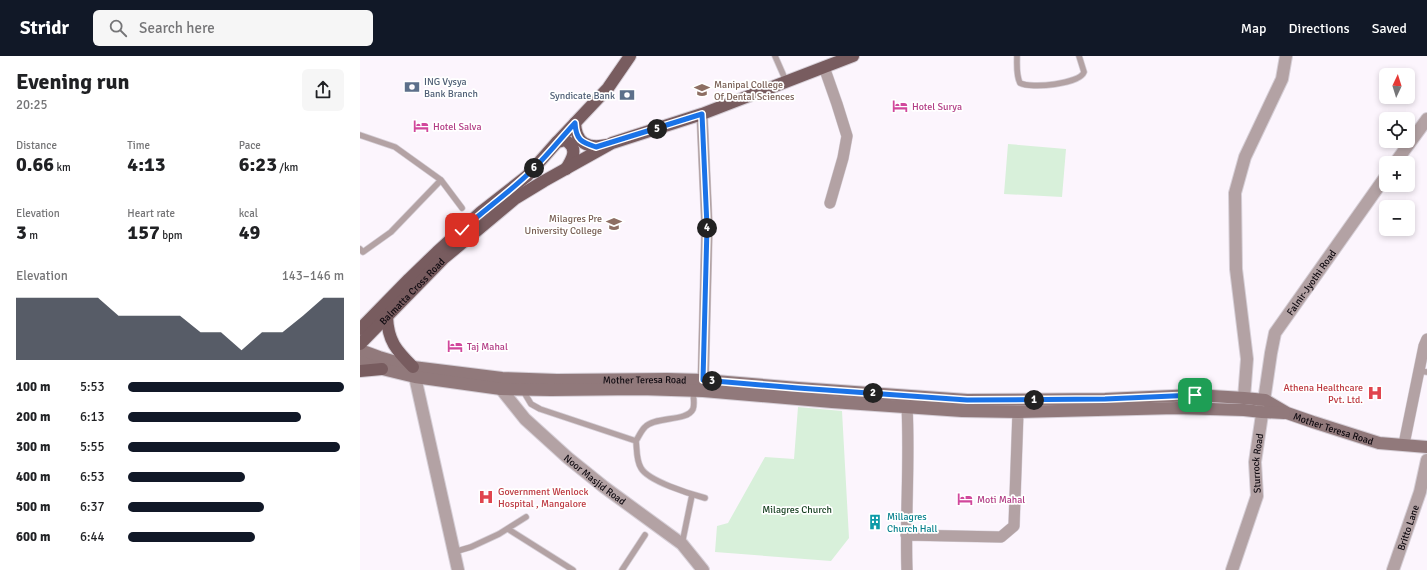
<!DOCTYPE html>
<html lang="en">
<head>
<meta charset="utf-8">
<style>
  :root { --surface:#fff; --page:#f6f6f6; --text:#202124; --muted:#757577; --accent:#111827 }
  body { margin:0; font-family:Signika,sans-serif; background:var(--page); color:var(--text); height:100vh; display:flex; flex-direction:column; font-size:15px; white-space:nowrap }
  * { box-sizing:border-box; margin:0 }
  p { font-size:13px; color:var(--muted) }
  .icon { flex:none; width:22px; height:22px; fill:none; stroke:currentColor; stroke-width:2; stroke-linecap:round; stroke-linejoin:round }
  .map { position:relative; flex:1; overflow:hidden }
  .side { display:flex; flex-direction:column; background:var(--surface); width:360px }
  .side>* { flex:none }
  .needle { width:26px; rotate:4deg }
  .fabs { position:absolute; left:1019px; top:12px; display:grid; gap:8px }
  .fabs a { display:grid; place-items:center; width:36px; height:36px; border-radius:6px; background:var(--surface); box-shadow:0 2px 6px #0003; font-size:20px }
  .pin { position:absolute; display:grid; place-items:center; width:34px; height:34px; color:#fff; margin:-17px; border-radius:8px; box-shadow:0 2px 6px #0006 }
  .km { position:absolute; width:20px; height:20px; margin:-10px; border-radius:50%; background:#222; color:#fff; font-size:11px; line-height:20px; text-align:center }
  .round { display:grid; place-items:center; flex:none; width:42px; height:42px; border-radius:6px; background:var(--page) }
  .head { display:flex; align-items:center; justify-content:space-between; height:68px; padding:0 16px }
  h1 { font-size:22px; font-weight:800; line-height:30px }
  .figures { display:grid; grid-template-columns:repeat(3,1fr); gap:6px; height:68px; padding:4px 16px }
  .figures div { display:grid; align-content:center }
  .figures b { font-size:20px; font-weight:800 }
  .figures small { font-size:11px; font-weight:400 }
  .figures p { font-size:11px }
  .chart { height:112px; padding:8px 16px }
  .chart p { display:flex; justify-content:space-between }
  .chart svg { width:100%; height:72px; margin-top:4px; fill:var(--accent); opacity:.7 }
  ul { padding:0 16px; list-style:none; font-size:13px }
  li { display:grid; grid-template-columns:64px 48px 1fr; align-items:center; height:30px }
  li i { height:10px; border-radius:5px; background:var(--accent) }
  header { display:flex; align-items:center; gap:24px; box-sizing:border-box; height:56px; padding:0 20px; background:var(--accent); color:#fff }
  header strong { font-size:19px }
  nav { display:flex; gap:22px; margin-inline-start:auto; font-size:14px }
  .search { width:280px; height:36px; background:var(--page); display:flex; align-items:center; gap:10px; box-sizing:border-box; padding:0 14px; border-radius:6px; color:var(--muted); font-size:15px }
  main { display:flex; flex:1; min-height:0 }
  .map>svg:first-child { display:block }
  .green { fill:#d8f0da }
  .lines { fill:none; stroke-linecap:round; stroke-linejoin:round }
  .service-casing { stroke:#d6cfd7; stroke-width:7 }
  .minor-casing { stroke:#d6cfd7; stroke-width:12 }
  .tertiary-casing { stroke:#d6cfd7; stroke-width:14 }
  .secondary-casing { stroke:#d6cfd7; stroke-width:14 }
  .primary-casing { stroke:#d6cfd7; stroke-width:14 }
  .service { stroke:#b3a2a4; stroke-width:5.5 }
  .minor { stroke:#b3a2a4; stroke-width:11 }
  .tertiary { stroke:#b3a2a4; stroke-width:12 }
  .secondary { stroke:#91797b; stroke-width:12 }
  .primary { stroke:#785c5f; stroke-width:12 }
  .route-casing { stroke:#fff; stroke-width:8 }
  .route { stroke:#1a73e8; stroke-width:5 }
  .labels { text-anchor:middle; stroke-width:3.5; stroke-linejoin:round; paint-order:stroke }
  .service-label { font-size:10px; fill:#4e5e75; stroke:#fff; text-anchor:start }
  .education-label { font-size:10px; fill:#785e54; stroke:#fff; text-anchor:start }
  .hotel-label { font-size:10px; fill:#b23c85; stroke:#fff; text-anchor:start }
  .street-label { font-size:10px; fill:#0f0a10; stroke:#fff }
  .health-label { font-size:10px; fill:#be3a42; stroke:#fff; text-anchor:end }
  .park-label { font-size:10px; fill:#123d1c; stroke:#fff }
  .culture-label { font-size:10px; fill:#0d838f; stroke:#fff; text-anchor:start }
</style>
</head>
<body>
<header>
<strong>Stridr</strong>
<div class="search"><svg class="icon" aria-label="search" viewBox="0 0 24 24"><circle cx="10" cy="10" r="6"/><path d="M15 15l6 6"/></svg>Search here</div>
<nav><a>Map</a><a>Directions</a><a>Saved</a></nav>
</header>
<main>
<section class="side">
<div class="head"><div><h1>Evening run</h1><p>20:25</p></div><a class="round"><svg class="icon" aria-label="share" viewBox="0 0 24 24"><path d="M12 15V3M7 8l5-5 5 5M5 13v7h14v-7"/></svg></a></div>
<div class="figures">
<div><p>Distance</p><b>0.66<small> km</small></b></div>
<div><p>Time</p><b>4:13</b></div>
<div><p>Pace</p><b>6:23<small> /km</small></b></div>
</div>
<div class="figures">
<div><p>Elevation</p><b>3<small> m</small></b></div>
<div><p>Heart rate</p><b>157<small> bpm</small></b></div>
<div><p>kcal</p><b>49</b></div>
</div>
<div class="chart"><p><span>Elevation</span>143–146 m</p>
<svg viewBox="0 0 160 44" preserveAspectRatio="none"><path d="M0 44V6L10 6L20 6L30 6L40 6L50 17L60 17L70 17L80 17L90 27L100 27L110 38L120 27L130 27L140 17L150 6L160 6V44z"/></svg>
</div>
<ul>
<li><b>100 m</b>5:53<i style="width:100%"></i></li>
<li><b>200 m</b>6:13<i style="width:80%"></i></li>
<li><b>300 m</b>5:55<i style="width:98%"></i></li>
<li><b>400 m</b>6:53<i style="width:54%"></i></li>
<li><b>500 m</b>6:37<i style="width:63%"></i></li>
<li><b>600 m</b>6:44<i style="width:59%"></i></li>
</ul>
</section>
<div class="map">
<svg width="1067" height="514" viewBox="0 0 1067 514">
  <rect width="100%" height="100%" fill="#fcf5fd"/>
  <!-- green -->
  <path class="green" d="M648,88L706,93L702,141L644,138Z
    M438,351L482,355L489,482L471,505L355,496L357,470L368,467L405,401L434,403Z"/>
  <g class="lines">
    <!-- service casing -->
    <g class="service-casing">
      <path id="service" d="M415,0L426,25
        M657,0C657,9 656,19 660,27C671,33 720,28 724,16L719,0
        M0,79L35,91L81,124L31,176L3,196L0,193
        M81,124L102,152
        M1059,315L1067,316
        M162,333L171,348L180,353L276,385C279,380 281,375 285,371C295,360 327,366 333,353C335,348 333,340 333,334
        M276,385C277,393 276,404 281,412C288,425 330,438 345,442
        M148,473L213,514
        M322,488L332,439
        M94,496L111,491L139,478L166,461
        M262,514L285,479"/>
    </g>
    <!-- minor casing -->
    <g class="minor-casing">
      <path id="minor" d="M464,11L477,48L487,80L483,102L470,147
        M342,58L347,171L343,332
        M547,351C550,405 545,460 547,514
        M1044,388L1064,290L1067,283
        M546,479L641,481L654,470L658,356"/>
    </g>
    <!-- tertiary casing -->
    <g class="tertiary-casing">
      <g id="tertiary">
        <path d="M1035,107L1067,63"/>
        <path d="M53,312L98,514"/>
        <path id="s1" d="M142,324L141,333L165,363L208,402L244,431L322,488L343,514"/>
        <path d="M884,342L887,303L876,213L875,137L885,101L922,23L926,0"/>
        <path id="s2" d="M872,514L897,440L895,406L911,297L915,277L1026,120"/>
        <path id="s3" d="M1033,514L1060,436L1067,404"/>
      </g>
    </g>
    <!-- secondary casing -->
    <g class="secondary-casing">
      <g id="secondary">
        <path id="s4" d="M0,294L19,301L53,311L142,322L197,324L307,323L343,324L438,332L607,344L745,343L835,339L884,342L905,344L927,357L953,366L1019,387L1067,391"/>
        <path d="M0,306L14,311L55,321L141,333L191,334L280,333L343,335L472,346L602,355L658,356L816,352L884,354L902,356L924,357"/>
      </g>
    </g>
    <!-- primary casing -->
    <g class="primary-casing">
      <g id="primary">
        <path d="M215,67C216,87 227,93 247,89"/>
        <path d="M197,86L248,32L270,0"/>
        <path d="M27,261C28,285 36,294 53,311"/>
        <path d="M0,273L49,223L77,196L121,156L167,120L197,86C202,85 205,83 209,87C218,94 211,105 206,113"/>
        <path id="s5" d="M0,288L83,203L156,142L184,125L252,87L342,58L493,0"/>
        <path d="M0,315L22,313"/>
      </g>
    </g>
    <!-- service -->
    <use href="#service" class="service"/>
    <!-- minor -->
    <use href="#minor" class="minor"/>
    <!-- tertiary -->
    <use href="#tertiary" class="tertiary"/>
    <!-- secondary -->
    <use href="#secondary" class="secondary"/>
    <!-- primary -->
    <use href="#primary" class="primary"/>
  </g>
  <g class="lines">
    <!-- route casing -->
    <g class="route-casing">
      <path id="route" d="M102,174C123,155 147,138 167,119C185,103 199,84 215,67C216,84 221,86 236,91L342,58L347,171L343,324L438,332L607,344L745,343L835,339"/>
    </g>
    <!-- route -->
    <use href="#route" class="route"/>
  </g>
  <!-- icons -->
  <defs>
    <g id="bank-bare" transform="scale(1.2)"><path d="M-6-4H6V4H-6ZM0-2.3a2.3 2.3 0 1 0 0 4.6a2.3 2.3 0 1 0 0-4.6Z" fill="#5c6f8a" stroke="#fff" stroke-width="2.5" paint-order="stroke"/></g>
    <g id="university-bare" transform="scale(1.2)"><path d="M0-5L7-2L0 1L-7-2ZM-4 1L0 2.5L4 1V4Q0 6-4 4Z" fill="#8d6e63" stroke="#fff" stroke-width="2.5" paint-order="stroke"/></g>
    <g id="hotel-bare" transform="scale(1.2)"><path d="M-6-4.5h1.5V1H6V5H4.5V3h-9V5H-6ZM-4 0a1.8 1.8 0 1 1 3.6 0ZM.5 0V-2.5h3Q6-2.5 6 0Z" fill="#d1479c" stroke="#fff" stroke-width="2.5" paint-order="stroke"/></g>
    <g id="school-bare" transform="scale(1.2)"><path d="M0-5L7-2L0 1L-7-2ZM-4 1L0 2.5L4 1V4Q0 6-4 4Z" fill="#8d6e63" stroke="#fff" stroke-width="2.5" paint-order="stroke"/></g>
    <g id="hospital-bare" transform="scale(1.2)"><path d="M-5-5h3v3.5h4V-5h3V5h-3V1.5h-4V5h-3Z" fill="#e0444e" stroke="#fff" stroke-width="2.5" paint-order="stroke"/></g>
    <g id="building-bare" transform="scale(1.2)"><path d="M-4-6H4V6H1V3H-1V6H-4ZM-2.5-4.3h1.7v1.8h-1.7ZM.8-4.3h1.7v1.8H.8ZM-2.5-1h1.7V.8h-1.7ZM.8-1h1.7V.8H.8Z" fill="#0f9aa8" stroke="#fff" stroke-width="2.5" paint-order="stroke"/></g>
  </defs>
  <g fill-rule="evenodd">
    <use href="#bank-bare" x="52" y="31"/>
    <use href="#university-bare" x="342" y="34"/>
    <use href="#bank-bare" x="267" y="39"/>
    <use href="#hotel-bare" x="540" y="50"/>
    <use href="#hotel-bare" x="61" y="70"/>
    <use href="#school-bare" x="254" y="168"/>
    <use href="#hotel-bare" x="95" y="290"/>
    <use href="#hospital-bare" x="1015" y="337"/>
    <use href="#hospital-bare" x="126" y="441"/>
    <use href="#hotel-bare" x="605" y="443"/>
    <use href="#building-bare" x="515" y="466"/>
  </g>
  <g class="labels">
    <!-- service labels -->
    <g class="service-label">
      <text x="64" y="29">ING Vysya<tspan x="64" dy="12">Bank Branch</tspan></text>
      <text x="255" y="43" text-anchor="end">Syndicate Bank</text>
    </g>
    <!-- education labels -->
    <g class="education-label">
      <text x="354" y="32">Manipal College<tspan x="354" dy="12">Of Dental Sciences</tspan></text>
      <text x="242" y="166" text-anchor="end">Milagres Pre<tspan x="242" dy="12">University College</tspan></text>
    </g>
    <!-- hotel labels -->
    <g class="hotel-label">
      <text x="552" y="54">Hotel Surya</text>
      <text x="73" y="74">Hotel Salva</text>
      <text x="107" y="294">Taj Mahal</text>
      <text x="617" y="447">Moti Mahal</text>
    </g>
    <!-- street labels -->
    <g class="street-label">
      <text dy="4" stroke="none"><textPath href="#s2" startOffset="305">Falnir-Jyothi Road</textPath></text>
      <text dy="4" stroke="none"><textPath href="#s5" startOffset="74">Balmatta Cross Road</textPath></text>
      <text dy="4" stroke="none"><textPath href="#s4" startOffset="288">Mother Teresa Road</textPath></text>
      <text dy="4" stroke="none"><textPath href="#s4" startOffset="984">Mother Teresa Road</textPath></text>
      <text dy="4" stroke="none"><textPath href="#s2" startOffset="111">Sturrock Road</textPath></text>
      <text dy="4" stroke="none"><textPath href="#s1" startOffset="140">Noor Masjid Road</textPath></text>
      <text dy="4" stroke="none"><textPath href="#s3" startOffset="45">Britto Lane</textPath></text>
    </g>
    <!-- health labels -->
    <g class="health-label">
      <text x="1003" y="335">Athena Healthcare<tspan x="1003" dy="12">Pvt. Ltd.</tspan></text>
      <text x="138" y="439" text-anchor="start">Government Wenlock<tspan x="138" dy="12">Hospital , Mangalore</tspan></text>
    </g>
    <!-- park labels -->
    <g class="park-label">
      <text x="437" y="457">Milagres Church</text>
    </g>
    <!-- culture labels -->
    <g class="culture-label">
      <text x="527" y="464">Millagres<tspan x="527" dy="12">Church Hall</tspan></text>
    </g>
  </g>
</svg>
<div class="fabs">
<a><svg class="needle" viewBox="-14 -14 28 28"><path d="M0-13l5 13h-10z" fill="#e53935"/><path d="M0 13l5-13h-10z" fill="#757577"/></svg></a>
<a><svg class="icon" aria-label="locate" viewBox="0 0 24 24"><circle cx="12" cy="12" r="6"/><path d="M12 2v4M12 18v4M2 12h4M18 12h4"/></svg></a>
<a>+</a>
<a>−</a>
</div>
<div class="pin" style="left:835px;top:339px;background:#1e9e55"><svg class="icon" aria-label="arrive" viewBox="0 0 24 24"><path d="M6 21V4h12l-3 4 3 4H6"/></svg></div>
<div class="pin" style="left:102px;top:174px;background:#d93025"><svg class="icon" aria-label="check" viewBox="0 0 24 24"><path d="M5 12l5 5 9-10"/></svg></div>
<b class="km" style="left:674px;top:344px">1</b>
<b class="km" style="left:513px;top:337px">2</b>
<b class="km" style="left:352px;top:325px">3</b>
<b class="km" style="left:347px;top:172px">4</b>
<b class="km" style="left:297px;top:73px">5</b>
<b class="km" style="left:174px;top:112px">6</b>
</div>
</main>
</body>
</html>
